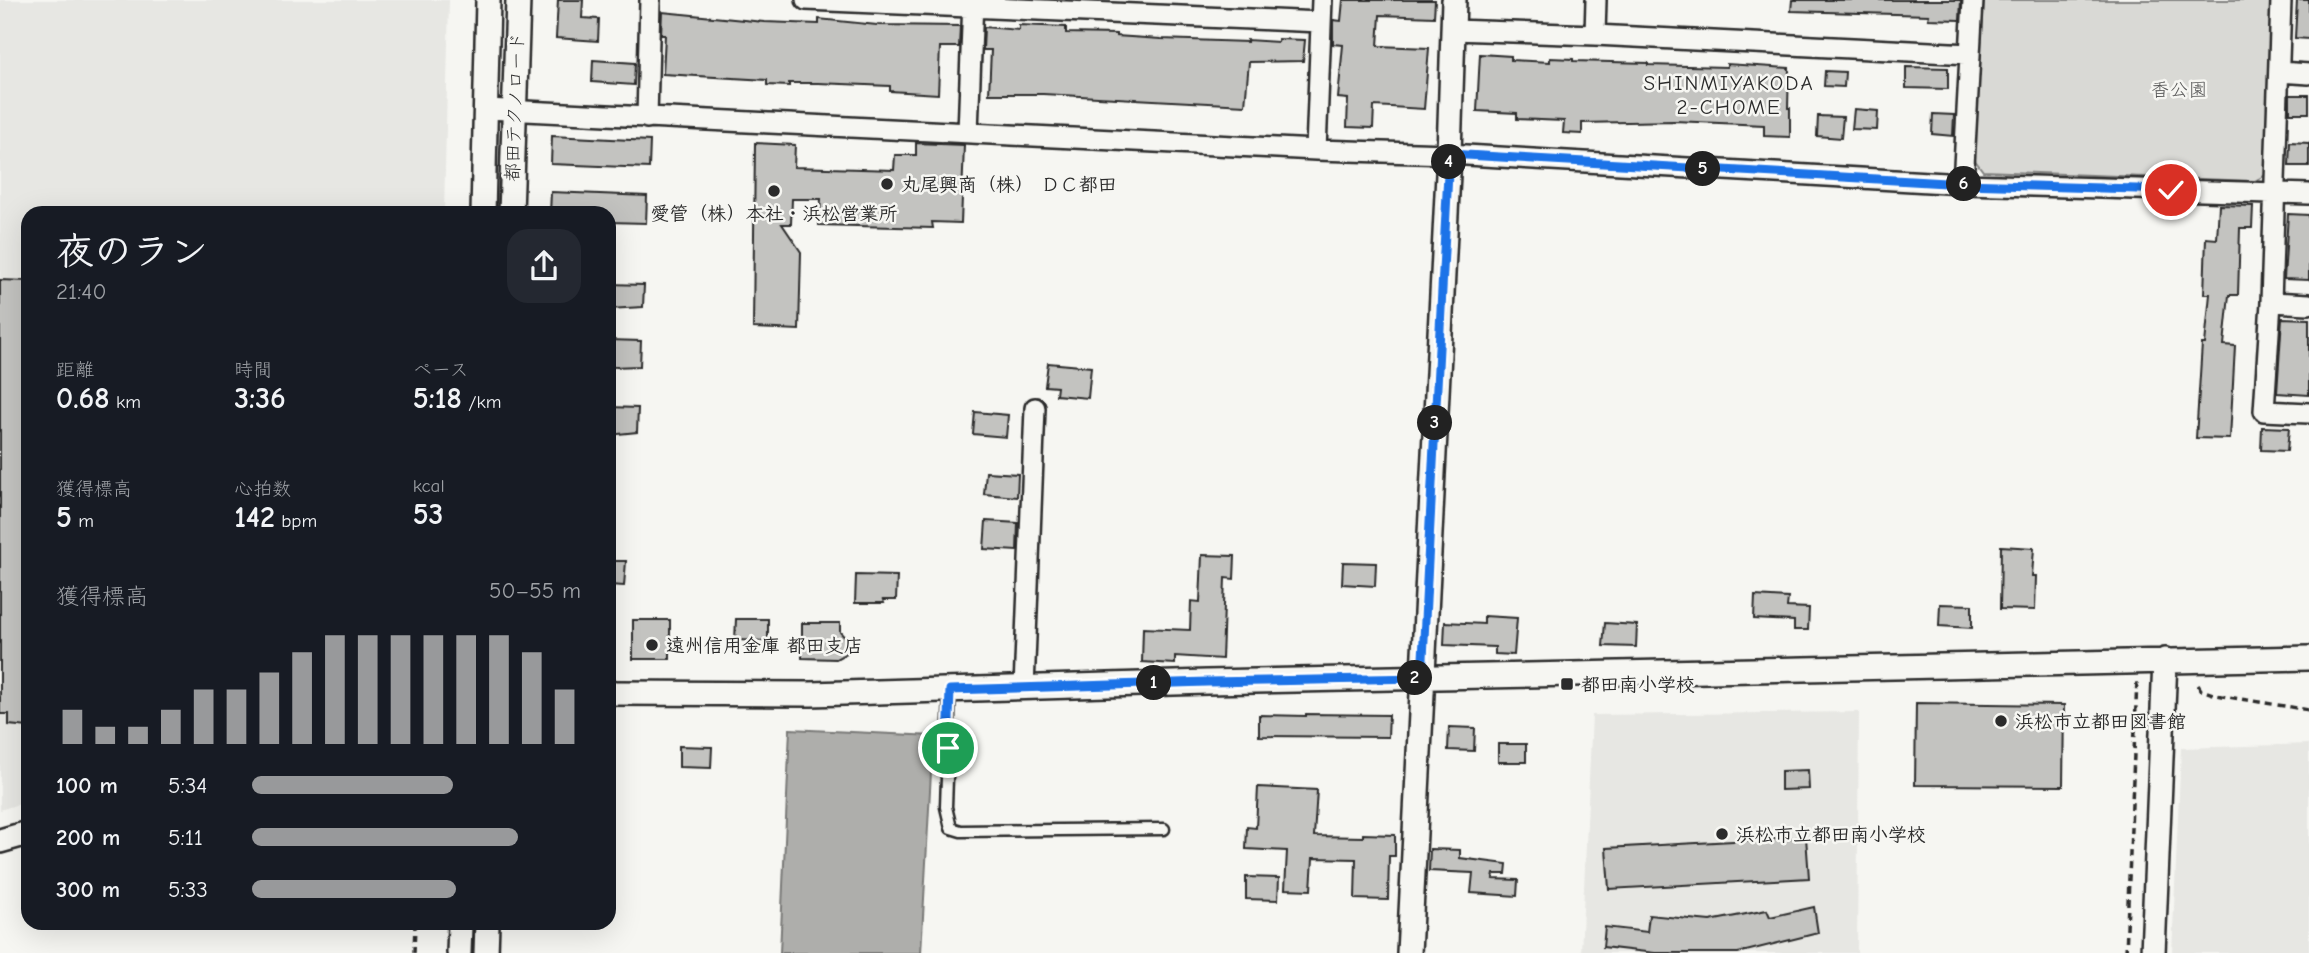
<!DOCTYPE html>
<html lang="ja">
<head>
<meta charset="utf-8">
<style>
  :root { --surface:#171b24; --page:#242831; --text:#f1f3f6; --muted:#9ea1a6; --accent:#98999b }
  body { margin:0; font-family:"Comic Neue","Klee One",sans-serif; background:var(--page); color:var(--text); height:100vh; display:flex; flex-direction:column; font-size:26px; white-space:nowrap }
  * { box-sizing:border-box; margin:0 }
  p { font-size:23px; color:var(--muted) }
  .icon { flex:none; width:38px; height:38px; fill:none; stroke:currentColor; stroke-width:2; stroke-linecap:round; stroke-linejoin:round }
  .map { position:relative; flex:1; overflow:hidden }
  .side { position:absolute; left:21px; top:206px; width:595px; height:724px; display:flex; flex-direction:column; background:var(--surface); border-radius:21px; box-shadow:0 7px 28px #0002 }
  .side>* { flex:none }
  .pin { position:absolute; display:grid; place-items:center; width:60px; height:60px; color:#fff; margin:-30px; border:4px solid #fff; border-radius:50%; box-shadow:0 2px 7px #0007 }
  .km { position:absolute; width:35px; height:35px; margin:-18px; border-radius:50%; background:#222; color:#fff; font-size:19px; line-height:35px; text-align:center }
  .round { display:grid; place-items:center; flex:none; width:74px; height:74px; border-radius:21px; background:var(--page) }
  .summary { display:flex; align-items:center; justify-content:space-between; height:119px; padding:0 35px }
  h1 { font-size:38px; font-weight:600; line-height:52px }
  .figures { display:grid; grid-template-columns:repeat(3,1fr); gap:10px; height:119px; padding:7px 35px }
  .figures div { display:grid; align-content:center }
  .figures b { font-size:30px; font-weight:600 }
  .figures small { font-size:19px; font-weight:400 }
  .figures p { font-size:19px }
  .chart { height:196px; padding:14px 35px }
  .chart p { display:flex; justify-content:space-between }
  .chart svg { width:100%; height:126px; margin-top:7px; stroke:var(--accent); stroke-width:6 }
  ul { padding:0 35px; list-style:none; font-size:23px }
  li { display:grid; grid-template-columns:112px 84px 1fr; align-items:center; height:52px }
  li i { height:18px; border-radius:9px; background:var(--accent) }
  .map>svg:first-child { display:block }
  .built { fill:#e7e7e3 }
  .green { fill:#d9d9d5; stroke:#828280; stroke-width:2 }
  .water { fill:#aeaeab; stroke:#7a7a78; stroke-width:2 }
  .building { fill:#c3c3c0; stroke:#2b2b2b; stroke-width:2 }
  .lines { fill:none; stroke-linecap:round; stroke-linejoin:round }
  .service-casing { stroke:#2b2b2b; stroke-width:15 }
  .minor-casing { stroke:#2b2b2b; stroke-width:24 }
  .tertiary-casing { stroke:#2b2b2b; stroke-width:28 }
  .path { stroke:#2b2b2b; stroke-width:3.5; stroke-dasharray:7 5; stroke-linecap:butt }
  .service { stroke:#f6f6f2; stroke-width:10 }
  .minor { stroke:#f6f6f2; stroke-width:19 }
  .tertiary { stroke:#f6f6f2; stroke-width:23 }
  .route-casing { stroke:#fff; stroke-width:14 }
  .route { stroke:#1a73e8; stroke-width:9 }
  .poi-dot { fill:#2b2b2b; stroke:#f6f6f2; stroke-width:2.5 }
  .labels { text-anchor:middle; stroke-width:5; stroke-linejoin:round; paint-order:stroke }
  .park-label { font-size:19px; fill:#565656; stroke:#f6f6f2 }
  .street-label { font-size:19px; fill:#2b2b2b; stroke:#f6f6f2 }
  .poi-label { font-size:19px; font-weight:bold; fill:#2b2b2b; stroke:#f6f6f2; text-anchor:start }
  .neighbourhood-label { font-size:21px; letter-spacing:2px; fill:#2b2b2b; stroke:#f6f6f2 }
</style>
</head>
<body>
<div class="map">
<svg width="2309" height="953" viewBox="0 0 2309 953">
  <rect width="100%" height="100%" fill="#f6f6f2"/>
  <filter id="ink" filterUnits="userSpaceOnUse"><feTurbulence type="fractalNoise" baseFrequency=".0143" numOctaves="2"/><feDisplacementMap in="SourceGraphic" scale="14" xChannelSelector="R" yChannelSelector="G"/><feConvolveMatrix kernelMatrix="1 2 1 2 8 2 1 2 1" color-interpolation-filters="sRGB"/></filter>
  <g filter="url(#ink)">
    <!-- built -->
    <path class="built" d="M0,0H449L444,213L28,214V801L0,810Z
      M1859,712L1857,953H1581L1592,715Z
      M2309,744V953H2172L2181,748Z"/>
    <!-- green -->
    <path class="green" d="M1984,0H2274L2266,175L2255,181L1983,171L1974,159Z"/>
    <!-- water -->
    <path class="water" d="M790,729L933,736L921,953H780Z"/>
    <!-- building -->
    <path class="building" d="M558,0H583L582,18L599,19L598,41L556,38Z
      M1343,0H1435L1434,17L1380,15L1378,46L1429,48L1424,109L1374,106L1373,128L1347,127L1348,99L1338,98L1343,45L1333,44V20L1341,21Z
      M1792,0H1961L1960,20L1928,19L1929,15L1791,11Z
      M2297,0H2309V39L2295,38Z
      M662,12L764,22L819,24V19L877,25L960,26L959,47H940L938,94L890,91V86L818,83H789V86L767,85V80L663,74L665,35H661Z
      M1019,25L1066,27V33L1116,34V36L1161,39L1247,42V40L1278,42V39L1305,40L1303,61L1249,62L1245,105L1043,94H989L991,50H983L984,27L1019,30Z
      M1480,54L1511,56V60L1550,62V58L1573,59V61L1648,63V65L1727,67V64L1789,68L1788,108H1790V137L1764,136V125L1674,121L1582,123V134L1563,133L1564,121L1517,119V113L1477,111Z
      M593,60L635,63L634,85L592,82Z
      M1906,67L1948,68V89L1906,88Z
      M1825,71L1845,72L1844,87L1824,86Z
      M2290,95H2309V113H2290Z
      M1854,109L1878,111L1877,130L1852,129Z
      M1933,114L1954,115L1953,136L1932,134Z
      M1818,116L1843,117L1841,138L1817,136Z
      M552,136L650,141L649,168L551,164Z
      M2290,142L2309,143V166H2289Z
      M755,143L795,145L794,167L894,170L895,155H916V143L964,145L961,223L932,222L933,228L819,225L821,199H792L791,224H782L801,252L799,330L753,328Z
      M551,192L647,196L646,223L609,222V214H550Z
      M2219,205L2253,206L2252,228H2240L2238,295H2229L2224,345L2235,346L2230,439L2196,438L2202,344H2205L2210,294H2204L2206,238L2217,239Z
      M2288,214L2309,215V280L2284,279Z
      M0,280L28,281V727L9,725V714H0Z
      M609,284L644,285L643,307L609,309Z
      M2282,318L2309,319V395L2277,393Z
      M609,340L641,341L640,366L612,367V365H609Z
      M1048,363L1091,367L1088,398L1056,395L1057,387L1045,386Z
      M609,407L638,408L637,432L609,435Z
      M975,412L1008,415L1006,437L973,434Z
      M2262,427L2289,428L2287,451L2261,450Z
      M986,472L1018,474L1017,497L984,494Z
      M986,521L1018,523L1017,551L984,549Z
      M2001,546L2034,548L2032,576H2036L2035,610L2000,609Z
      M1202,555L1235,556L1234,579L1225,578L1222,659L1175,656V664L1142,662L1143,628L1190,630L1191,601L1200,602Z
      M609,561H626L624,586L609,585Z
      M1343,562L1376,563L1375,586L1342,584Z
      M856,575L897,576L896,600H883L884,603H855Z
      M1755,596L1788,598L1787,607L1809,608L1808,630H1794V621L1754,619Z
      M1940,604L1972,605V628L1939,626Z
      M1484,616L1517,618L1514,655L1495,654V647L1444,645L1445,622L1484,624Z
      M736,619H768V641L735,640Z
      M633,620H670V659H633Z
      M802,623H840V632L848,641L847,653L836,659L802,658Z
      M1605,623L1637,625L1636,647L1603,646Z
      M1916,703L2064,705L2063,786L1915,785Z
      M1306,714L1389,715L1388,737L1259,736V715L1306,716Z
      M1449,727L1475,728L1474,751L1448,750Z
      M1498,744H1526V762H1498Z
      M679,746L712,747L711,768L679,767Z
      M1808,770L1809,789L1781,790V771Z
      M1258,787L1317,790L1314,836L1363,837V834L1395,835V856H1389L1388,900L1355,899L1356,859L1313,858L1311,890L1285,889L1287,851L1246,849L1247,827L1256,828Z
      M1806,837L1809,878L1609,889L1606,848Z
      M1430,849L1460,850V858L1507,864L1506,874H1494L1493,879L1518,880L1517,896L1471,893L1473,873L1429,871Z
      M1246,877L1279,878L1278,900L1246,899Z
      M1814,907L1818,933L1738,953H1655L1603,947L1605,927L1647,932L1649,915L1710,921L1767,910L1770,917Z"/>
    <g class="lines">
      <!-- service casing -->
      <g class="service-casing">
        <path id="service" d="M950,691L946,807L951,828L961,831L1164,829"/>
      </g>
      <!-- minor casing -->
      <g class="minor-casing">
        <path id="minor" d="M806,0L1321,22
          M1596,0L1595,35L1970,54
          M1973,0L1963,184L2309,194
          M2281,0L2271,302L2264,411L2309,413
          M1453,30L1595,35
          M2279,72L2309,74
          M486,109L1316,150L1449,154L1963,184
          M647,118L650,0
          M968,132L973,0
          M1316,150L1322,0
          M2271,302L2309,304
          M1024,688L1035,408"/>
      </g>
      <!-- tertiary casing -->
      <g class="tertiary-casing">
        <path id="tertiary" d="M483,214L488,0
          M511,214L518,0
          M609,693L811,694L1207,682L2309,658
          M0,841L28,833
          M459,953L460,924
          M486,953L487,924
          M1409,953L1449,154L1454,0
          M2153,953L2165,660"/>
      </g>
      <!-- path -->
      <path class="path" d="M2198,685L2201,690L2216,695L2309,710
        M414,953L415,924
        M2126,953L2137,679"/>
      <!-- service -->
      <use href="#service" class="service"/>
      <!-- minor -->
      <use href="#minor" class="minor"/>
      <!-- tertiary -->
      <use href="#tertiary" class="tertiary"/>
    </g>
  </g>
  <g class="lines" filter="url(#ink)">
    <!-- route casing -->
    <g class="route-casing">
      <path id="route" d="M948,748L950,690L1207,682L1422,678L1449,154L1963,184L2171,190"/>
    </g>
    <!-- route -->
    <use href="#route" class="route"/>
  </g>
  <!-- markers -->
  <g class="poi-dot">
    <circle cx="887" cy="184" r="7"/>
    <circle cx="774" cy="191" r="7"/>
    <circle cx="652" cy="645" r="7"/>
    <rect x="1560" y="677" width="14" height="14" rx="3.5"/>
    <circle cx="2001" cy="721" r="7"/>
    <circle cx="1722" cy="834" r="7"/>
  </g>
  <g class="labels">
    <!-- park labels -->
    <g class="park-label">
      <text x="2179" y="96">香公園</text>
    </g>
    <!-- street labels -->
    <g class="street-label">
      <text transform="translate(514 107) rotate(-88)" y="7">都田テクノロード</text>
    </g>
    <!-- poi labels -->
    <g class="poi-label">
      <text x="901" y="191">丸尾興商（株） ＤＣ都田</text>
      <text x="774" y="220" text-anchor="middle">愛管（株）本社・浜松営業所</text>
      <text x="666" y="652">遠州信用金庫 都田支店</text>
      <text x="1581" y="691">都田南小学校</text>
      <text x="2015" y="728">浜松市立都田図書館</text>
      <text x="1736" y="841">浜松市立都田南小学校</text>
    </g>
    <!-- neighbourhood labels -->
    <g class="neighbourhood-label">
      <text x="1729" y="90">SHINMIYAKODA<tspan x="1729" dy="24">2-CHOME</tspan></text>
    </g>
  </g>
</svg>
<div class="pin" style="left:948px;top:748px;background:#1e9e55"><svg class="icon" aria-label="arrive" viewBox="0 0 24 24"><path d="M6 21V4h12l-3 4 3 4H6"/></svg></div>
<div class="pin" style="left:2171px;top:190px;background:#d93025"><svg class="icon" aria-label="check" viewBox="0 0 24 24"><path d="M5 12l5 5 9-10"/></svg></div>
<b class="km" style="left:1154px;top:683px">1</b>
<b class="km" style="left:1415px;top:678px">2</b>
<b class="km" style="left:1435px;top:423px">3</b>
<b class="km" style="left:1449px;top:162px">4</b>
<b class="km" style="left:1703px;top:169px">5</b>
<b class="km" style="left:1964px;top:184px">6</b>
<section class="side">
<div class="summary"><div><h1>夜のラン</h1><p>21:40</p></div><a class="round"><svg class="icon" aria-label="share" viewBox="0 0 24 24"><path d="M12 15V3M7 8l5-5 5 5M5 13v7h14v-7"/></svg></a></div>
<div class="figures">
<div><p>距離</p><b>0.68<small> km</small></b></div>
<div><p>時間</p><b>3:36</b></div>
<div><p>ペース</p><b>5:18<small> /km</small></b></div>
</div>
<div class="figures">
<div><p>獲得標高</p><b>5<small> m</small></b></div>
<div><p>心拍数</p><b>142<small> bpm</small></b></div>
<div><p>kcal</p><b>53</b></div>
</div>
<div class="chart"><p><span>獲得標高</span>50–55 m</p>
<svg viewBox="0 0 160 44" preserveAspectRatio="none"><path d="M5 44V32M15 44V38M25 44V38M35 44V32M45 44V25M55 44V25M65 44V19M75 44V12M85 44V6M95 44V6M105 44V6M115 44V6M125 44V6M135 44V6M145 44V12M155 44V25"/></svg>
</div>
<ul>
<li><b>100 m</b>5:34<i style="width:61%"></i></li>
<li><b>200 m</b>5:11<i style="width:81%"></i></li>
<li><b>300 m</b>5:33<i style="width:62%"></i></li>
</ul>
</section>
</div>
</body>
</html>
